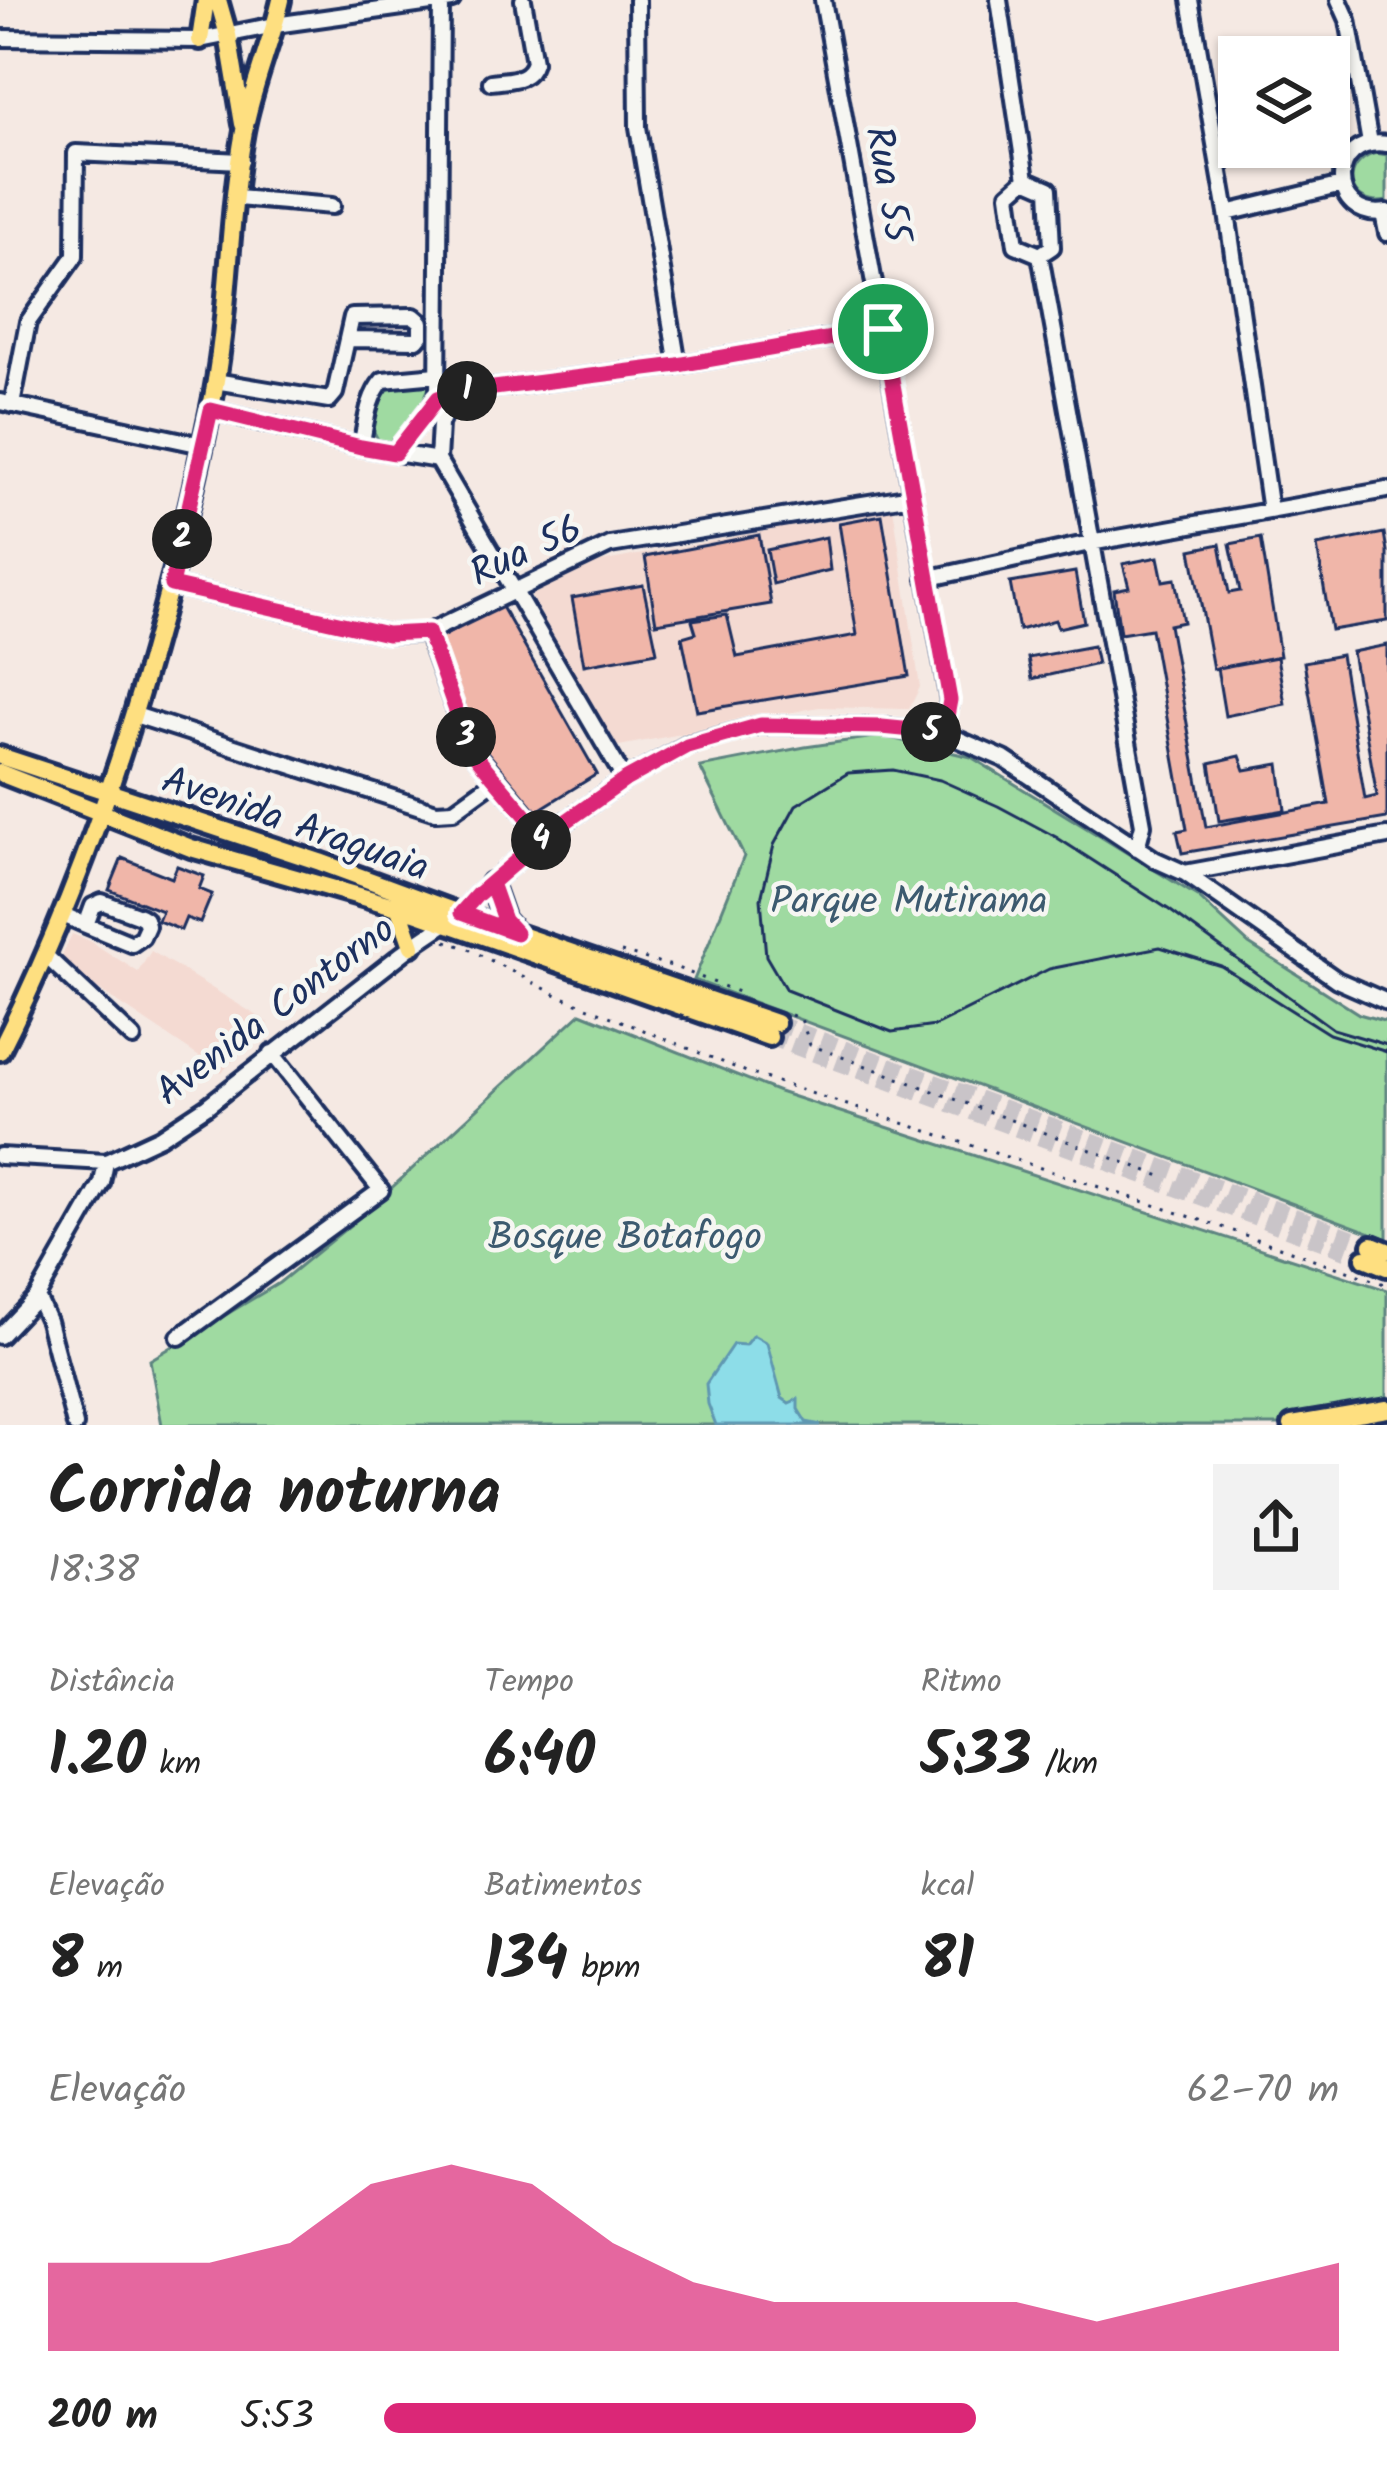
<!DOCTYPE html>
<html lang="pt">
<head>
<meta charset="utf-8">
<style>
  :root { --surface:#fff; --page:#f2f2f2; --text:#222; --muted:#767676; --accent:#db2777 }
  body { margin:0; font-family:Kalam,sans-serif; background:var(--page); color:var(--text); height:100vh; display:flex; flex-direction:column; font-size:45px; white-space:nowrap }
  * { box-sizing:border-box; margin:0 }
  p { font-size:39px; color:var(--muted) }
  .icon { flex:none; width:66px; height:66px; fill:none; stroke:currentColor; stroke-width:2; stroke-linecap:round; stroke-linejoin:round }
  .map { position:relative; height:1425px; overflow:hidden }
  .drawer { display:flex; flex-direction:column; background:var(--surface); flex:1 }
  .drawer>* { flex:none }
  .tools { position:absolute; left:1218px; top:36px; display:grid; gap:24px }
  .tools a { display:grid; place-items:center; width:132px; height:132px; border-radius:0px; background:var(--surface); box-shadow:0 3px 9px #0004; font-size:60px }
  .pin { position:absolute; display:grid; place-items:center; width:102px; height:102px; color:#fff; margin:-51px; border:6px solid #fff; border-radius:50%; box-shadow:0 3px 12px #0007 }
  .km { position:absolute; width:60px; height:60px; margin:-30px; border-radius:50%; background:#222; color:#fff; font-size:33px; line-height:60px; text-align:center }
  .round { display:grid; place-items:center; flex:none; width:126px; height:126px; border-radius:0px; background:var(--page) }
  .head { display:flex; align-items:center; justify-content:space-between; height:204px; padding:0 48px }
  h1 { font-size:66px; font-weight:600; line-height:90px }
  .figures { display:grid; grid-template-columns:repeat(3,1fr); gap:18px; height:204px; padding:12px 48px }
  .figures div { display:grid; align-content:center }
  .figures b { font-size:60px; font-weight:600 }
  .figures small { font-size:33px; font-weight:400 }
  .figures p { font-size:33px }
  .chart { height:336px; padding:24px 48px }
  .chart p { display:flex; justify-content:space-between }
  .chart svg { width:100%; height:216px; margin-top:12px; fill:var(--accent); opacity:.7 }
  ul { padding:0 48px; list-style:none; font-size:39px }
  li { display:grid; grid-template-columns:192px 144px 1fr; align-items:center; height:90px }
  li i { height:30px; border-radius:15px; background:var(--accent) }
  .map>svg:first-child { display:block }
  .built { fill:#f4dad2 }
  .green { fill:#9fdaa1; stroke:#5d8480; stroke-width:3 }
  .water { fill:#8ddde8; stroke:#5f97b1; stroke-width:3 }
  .building { fill:#f0b6a9; stroke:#1b2f5e; stroke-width:3 }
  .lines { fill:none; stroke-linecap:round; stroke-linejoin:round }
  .major-tunnel { stroke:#c9c4c8; stroke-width:16; stroke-dasharray:16 8; stroke-linecap:butt }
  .minor-casing { stroke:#1b2f5e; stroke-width:22 }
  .major-casing { stroke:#1b2f5e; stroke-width:26 }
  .path { stroke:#1b2f5e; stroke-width:3; stroke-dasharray:3 9; stroke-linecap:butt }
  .minor { stroke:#f6f6f2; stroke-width:14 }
  .major { stroke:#fedf80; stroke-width:16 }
  .tram { stroke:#1b2f5e; stroke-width:3 }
  .route-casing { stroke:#fff; stroke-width:24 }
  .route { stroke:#db2777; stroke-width:15 }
  .labels { text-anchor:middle; stroke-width:9; stroke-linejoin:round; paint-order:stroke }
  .street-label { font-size:39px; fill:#1b2f5e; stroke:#f6f6f2 }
  .park-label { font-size:39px; fill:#3c5a6f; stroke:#f6f6f2 }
</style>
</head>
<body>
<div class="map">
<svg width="1387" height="1425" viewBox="0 0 1387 1425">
  <rect width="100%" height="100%" fill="#f5e9e3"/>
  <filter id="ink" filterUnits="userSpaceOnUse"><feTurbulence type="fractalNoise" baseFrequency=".00833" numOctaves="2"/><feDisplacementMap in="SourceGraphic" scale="24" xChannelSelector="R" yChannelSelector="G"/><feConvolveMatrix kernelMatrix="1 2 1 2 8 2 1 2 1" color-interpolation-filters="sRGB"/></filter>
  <g filter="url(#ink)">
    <!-- built -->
    <path class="built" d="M893,507L920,687L909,709L819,707L614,747L529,592L595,563Z
      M72,934L90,941L138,972L151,951L269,1023L222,1072L59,963Z"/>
    <!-- green -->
    <path class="green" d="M1376,153L1387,155V201C1348,209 1338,164 1376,153Z
      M397,380L431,381C425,403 406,434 386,444L379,442L371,426L383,395Z
      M882,736L971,757L1197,896L1249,944L1359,1014L1387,1022V1239L694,980L744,856L700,767L805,747Z
      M581,1013L779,1092L1387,1290V1416L1337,1425H162L150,1360L279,1283L360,1217Z"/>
    <!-- water -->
    <path class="water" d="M753,1335L767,1343L782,1398L789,1403L798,1399V1409L806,1422L821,1425H716L708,1404L706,1384L733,1344L745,1345Z"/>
    <!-- building -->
    <path class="building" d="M882,515L909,676L697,711L682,637L696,633L692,620L727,615L737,657L857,635L839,523Z
      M1384,533L1387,551V621L1331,630L1317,546Z
      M759,535L771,604L656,623L645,557Z
      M826,537L830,570L773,584L767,550Z
      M1261,538L1280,656L1213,669L1191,550L1220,544L1229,593L1240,591L1230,544Z
      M1158,557L1163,581L1175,579L1183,622L1169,625L1206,827L1329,804L1304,662L1341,655L1365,799L1377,796L1352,652L1387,645V818L1182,853L1177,831L1187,829L1151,629L1120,634L1114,590L1129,587L1123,564Z
      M1075,572L1084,622L1058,628L1055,620L1019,630L1010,583Z
      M643,585L657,652L584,665L572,598Z
      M501,605L597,774L537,811L478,741L433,642Z
      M1093,646L1097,664L1032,679L1028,658Z
      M1277,657L1285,704L1225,716L1217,668Z
      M1240,756L1245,770L1279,764L1285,810L1219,821L1210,763Z
      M122,858L172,878L177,866L204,876L199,889L212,894L200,923L186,918L181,930L158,921L162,911L109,890Z"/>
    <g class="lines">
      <!-- major-tunnel -->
      <path class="major-tunnel" d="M776,1023L1372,1245
        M769,1037L1365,1258"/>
      <!-- minor casing -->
      <g class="minor-casing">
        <path id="minor" d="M637,0L638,127L678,365
          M823,0L949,700L944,733
          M999,0L1026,179
          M1190,0L1227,213L1270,511
          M1339,0L1348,20L1370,143
          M0,38L200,40L275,25L452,0
          M491,82C509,79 528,82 534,62L523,0
          M1387,144C1327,135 1327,221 1387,212
          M1026,179L1009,194L1016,245L1040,255
          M1026,179L1049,189L1052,247L1040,255
          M237,198L332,206
          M1227,213L1342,185
          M1383,213L1387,233
          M1040,255L1143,825L1137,848
          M215,381L329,400L335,393L352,317L414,316L421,322V335L417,340L349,339
          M438,398L441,2
          M0,402L202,445
          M12,405L28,322L75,256L76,153L241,161
          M211,410L361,447L438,460
          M361,447C366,424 367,398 383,380L437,375
          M395,453L438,398L454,393L678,365L883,329
          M438,460L625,780
          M438,460L440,424L454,393
          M926,579L1090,543L1387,490
          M171,585L387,634L427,633L610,545L912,496
          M427,633L466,739L478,759L544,837
          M135,715L436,812L453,811L496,780
          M1185,873L1387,836
          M61,914L86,925L132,944L142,937L147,926L145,919L140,916L102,902L93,906L86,925
          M45,955L133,1038
          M0,1156L106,1162L160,1137L207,1106L412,946L461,913L477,895L544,837L625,780L687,745L761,725L882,727L944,733L1004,759L1156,860L1185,873L1337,980L1387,1002
          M37,1297L48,1321L75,1425
          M0,1336L37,1297L102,1183L106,1162
          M179,1337L381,1190L272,1053"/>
      </g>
      <!-- major casing -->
      <g class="major-casing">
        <path id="major" d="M218,0L228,35L243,124
          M200,40L206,0
          M0,756L320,862L480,921L776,1023
          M0,773L191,848L415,912L769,1037
          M491,883L504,920L515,932
          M399,909L412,946
          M0,1051C102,849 164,632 210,412C230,320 227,224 244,131C252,87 271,44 281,0
          M1372,1245L1387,1251
          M1365,1258L1387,1267
          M1292,1425L1387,1409"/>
      </g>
      <!-- path -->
      <path class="path" d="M446,941L469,949L555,994L749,1073L1225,1228L1387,1285
        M621,952L672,966L738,992
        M791,1015L801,1019L810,1045L1166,1178"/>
      <!-- minor -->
      <use href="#minor" class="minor"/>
      <!-- major -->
      <use href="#major" class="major"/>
      <!-- tram -->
      <path class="tram" d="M1387,1045L1333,1029L1168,909L1056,837L998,806L940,780L893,770L848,773L796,805L774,845L761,899L766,956L786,990L892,1032L935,1026L1049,969L1160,947L1221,966L1329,1034L1387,1052"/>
    </g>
  </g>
  <g class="lines" filter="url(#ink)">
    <!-- route casing -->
    <g class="route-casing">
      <path id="route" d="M883,329L678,365L454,393L438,398L395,453L361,447L211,410L171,585L387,634L428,632L466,739L478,759L544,837L477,895L461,913L516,933L504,920L491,883L544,837L625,780L687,746L761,725L882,727L944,733L950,700L883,329"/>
    </g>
    <!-- route -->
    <use href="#route" class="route"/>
  </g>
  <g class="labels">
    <!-- street labels -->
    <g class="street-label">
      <text transform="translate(890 184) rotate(80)" y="14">Rua 55</text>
      <text transform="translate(525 549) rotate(-25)" y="14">Rua 56</text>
      <text transform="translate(296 822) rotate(19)" y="14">Avenida Araguaia</text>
      <text transform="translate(274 1009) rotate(-37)" y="14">Avenida Contorno</text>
    </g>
    <!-- park labels -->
    <g class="park-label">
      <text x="909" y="913">Parque Mutirama</text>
      <text x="625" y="1249">Bosque Botafogo</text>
    </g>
  </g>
</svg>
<div class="tools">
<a><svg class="icon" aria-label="layers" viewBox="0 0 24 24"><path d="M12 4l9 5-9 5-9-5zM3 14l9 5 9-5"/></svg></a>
</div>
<div class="pin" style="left:883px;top:329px;background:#1e9e55"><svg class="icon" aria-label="arrive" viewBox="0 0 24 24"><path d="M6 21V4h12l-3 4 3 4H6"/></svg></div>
<b class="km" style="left:467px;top:391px">1</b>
<b class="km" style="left:182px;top:539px">2</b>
<b class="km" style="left:466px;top:737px">3</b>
<b class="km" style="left:541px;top:840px">4</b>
<b class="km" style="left:931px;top:732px">5</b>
</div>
<section class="drawer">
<div class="head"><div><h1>Corrida noturna</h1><p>18:38</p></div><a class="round"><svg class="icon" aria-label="share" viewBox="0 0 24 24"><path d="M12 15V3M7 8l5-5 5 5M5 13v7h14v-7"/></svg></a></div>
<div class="figures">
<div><p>Distância</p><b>1.20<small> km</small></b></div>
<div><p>Tempo</p><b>6:40</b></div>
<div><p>Ritmo</p><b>5:33<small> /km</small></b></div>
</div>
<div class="figures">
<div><p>Elevação</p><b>8<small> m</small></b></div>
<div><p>Batimentos</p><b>134<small> bpm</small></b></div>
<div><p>kcal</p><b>81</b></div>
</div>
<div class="chart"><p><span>Elevação</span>62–70 m</p>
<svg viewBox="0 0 160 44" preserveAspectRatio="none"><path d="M0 44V26L10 26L20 26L30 22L40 10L50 6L60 10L70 22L80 30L90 34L100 34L110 34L120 34L130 38L140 34L150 30L160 26V44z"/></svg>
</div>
<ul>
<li><b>200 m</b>5:53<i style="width:62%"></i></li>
</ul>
</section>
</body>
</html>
